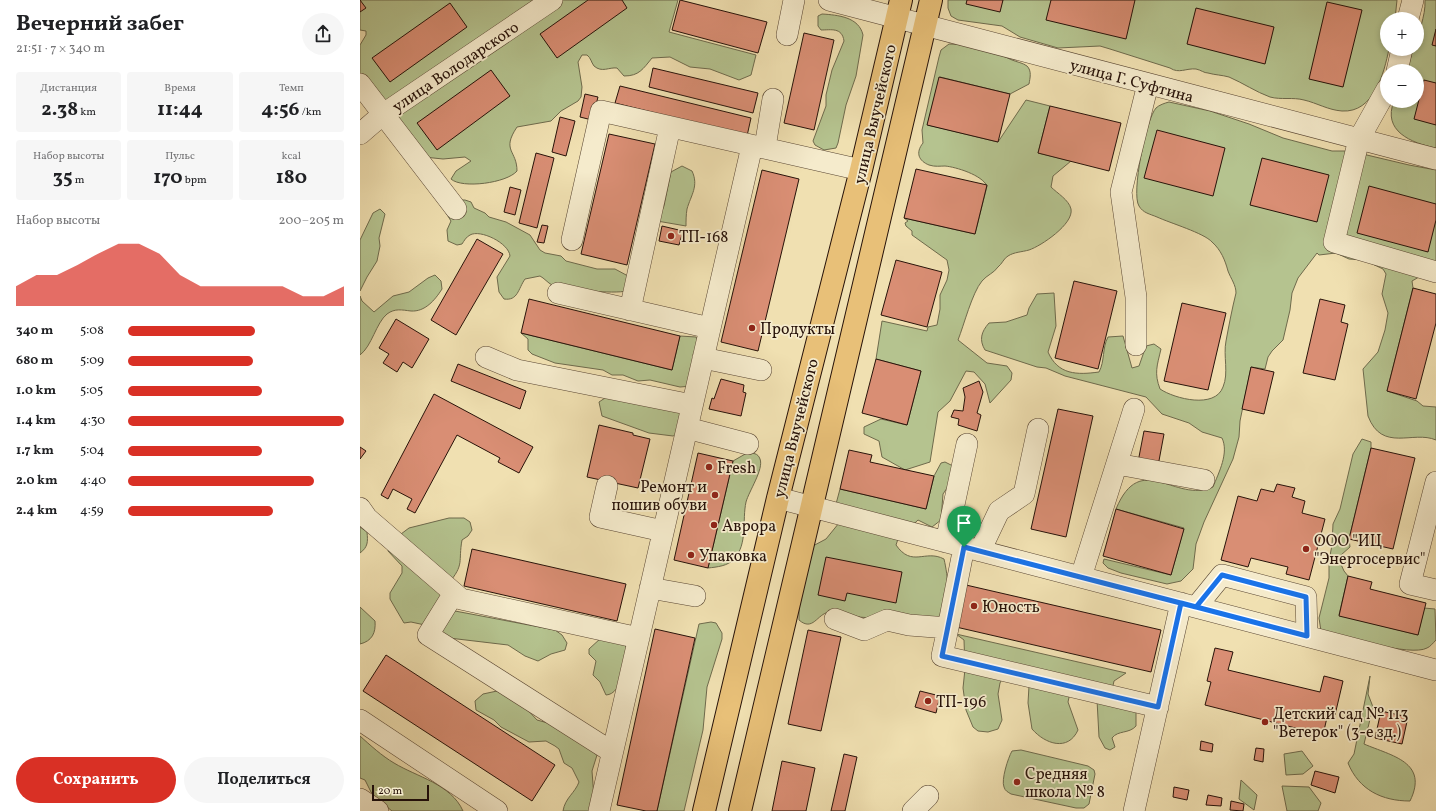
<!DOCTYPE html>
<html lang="ru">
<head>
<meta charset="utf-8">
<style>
  :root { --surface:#fff; --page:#f6f6f6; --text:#202124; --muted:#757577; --accent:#d93025 }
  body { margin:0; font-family:Vollkorn,serif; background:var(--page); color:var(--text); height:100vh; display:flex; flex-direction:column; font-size:15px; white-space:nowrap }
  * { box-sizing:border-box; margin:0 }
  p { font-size:13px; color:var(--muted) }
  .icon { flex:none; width:22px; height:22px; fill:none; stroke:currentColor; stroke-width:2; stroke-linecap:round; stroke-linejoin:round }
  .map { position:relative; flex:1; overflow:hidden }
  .details { display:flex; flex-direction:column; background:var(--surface); width:360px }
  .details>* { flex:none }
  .fabs { position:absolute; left:1020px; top:12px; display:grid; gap:8px }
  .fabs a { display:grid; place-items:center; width:44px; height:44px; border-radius:50%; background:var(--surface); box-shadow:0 2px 6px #0003; font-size:20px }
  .scale { position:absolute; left:12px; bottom:10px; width:57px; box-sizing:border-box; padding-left:4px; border:2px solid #271209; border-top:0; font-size:11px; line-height:14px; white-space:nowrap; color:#271209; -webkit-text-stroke:3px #f5ebcc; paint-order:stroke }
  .pin { position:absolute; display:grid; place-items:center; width:34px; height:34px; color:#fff; margin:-41px -17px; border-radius:50% 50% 50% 0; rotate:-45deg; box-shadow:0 0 4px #0007 }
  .pin .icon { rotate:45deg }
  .round { display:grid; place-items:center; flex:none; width:42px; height:42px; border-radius:21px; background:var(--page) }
  .summary { display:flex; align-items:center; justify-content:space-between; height:68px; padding:0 16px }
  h1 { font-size:22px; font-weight:700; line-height:30px }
  .stats { display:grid; grid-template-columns:repeat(3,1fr); gap:6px; height:68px; padding:4px 16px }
  .stats div { display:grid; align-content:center; border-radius:4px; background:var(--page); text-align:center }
  .stats b { font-size:20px; font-weight:700 }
  .stats small { font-size:11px; font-weight:400 }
  .stats p { font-size:11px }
  .chart { height:112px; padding:8px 16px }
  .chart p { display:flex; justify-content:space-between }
  .chart svg { width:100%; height:72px; margin-top:4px; fill:var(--accent); opacity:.7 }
  .button { display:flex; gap:8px; margin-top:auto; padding:8px 16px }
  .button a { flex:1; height:46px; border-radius:24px; background:var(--accent); color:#fff; font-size:16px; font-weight:700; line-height:46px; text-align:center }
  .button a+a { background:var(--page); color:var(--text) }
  ul { padding:0 16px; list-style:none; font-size:13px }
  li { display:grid; grid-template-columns:64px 48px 1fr; align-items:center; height:30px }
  li i { height:10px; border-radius:5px; background:var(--accent) }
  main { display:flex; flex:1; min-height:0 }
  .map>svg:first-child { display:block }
  .green { fill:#b5c38f; stroke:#6e6a4c }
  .building { fill:#d98e74; stroke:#271209 }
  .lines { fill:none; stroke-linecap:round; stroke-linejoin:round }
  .minor-casing { stroke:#594633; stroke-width:22 }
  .major-casing { stroke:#271209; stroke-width:24 }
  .minor { stroke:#f5ebcc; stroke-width:21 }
  .major { stroke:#e8c078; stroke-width:22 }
  .route-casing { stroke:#fff; stroke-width:8 }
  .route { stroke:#1a73e8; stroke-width:5 }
  .poi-dot { fill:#8f2418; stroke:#f5ebcc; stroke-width:1.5 }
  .labels { text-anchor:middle; stroke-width:3.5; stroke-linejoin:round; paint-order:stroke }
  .street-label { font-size:16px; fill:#271209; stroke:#f5ebcc }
  .poi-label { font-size:16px; fill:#271209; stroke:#f5ebcc; text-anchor:start }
</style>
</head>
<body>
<main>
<section class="details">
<div class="summary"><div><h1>Вечерний забег</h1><p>21:51 · 7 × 340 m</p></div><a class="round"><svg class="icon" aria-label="share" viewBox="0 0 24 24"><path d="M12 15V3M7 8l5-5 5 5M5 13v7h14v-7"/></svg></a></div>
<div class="stats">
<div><p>Дистанция</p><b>2.38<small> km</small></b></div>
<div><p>Время</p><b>11:44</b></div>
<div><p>Темп</p><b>4:56<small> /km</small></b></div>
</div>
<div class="stats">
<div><p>Набор высоты</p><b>35<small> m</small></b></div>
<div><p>Пульс</p><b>170<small> bpm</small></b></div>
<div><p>kcal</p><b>180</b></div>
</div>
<div class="chart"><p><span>Набор высоты</span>200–205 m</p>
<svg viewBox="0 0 160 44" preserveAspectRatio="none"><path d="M0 44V32L10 25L20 25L30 19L40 12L50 6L60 6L70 12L80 25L90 32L100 32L110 32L120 32L130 32L140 38L150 38L160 32V44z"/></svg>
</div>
<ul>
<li><b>340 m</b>5:08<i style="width:59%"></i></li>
<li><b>680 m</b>5:09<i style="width:58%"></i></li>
<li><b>1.0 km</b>5:05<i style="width:62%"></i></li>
<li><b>1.4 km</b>4:30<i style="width:100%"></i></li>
<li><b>1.7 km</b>5:04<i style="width:62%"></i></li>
<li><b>2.0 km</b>4:40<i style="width:86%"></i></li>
<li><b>2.4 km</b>4:59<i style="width:67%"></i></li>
</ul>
<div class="button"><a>Сохранить</a><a>Поделиться</a></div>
</section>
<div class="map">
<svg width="1076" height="811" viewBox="0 0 1076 811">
  <rect width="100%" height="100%" fill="#f0e0b1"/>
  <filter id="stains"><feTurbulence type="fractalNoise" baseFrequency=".005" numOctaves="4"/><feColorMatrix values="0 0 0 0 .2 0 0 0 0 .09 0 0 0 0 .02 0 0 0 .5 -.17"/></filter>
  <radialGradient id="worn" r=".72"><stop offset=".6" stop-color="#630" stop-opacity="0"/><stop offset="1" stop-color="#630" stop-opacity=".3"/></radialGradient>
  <!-- green -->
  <path class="green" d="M0,0H318L309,32L396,55L391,75L379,80L350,69L330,67L310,57L292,58C283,69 279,76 264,76L257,68C249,67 242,73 234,66C231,62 231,58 227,55H222L218,62L222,87L221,97L218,101L201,111L191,121L157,127C141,151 157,150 157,171C147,183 102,189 91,179L96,171L111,161L105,157L83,159L64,157L0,75V45L6,35V31L0,30Z
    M588,0H1037L1035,19H1027V49H1029C1024,73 1014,113 982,111C968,110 957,103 944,100C933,97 921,100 910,97C896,92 883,83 869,77C862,75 855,75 848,73C844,73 841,70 836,69C826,68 819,74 810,68L750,49L740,46L698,48L660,37L642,26L598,20L591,16L588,8Z
    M1065,0H1076V148C1051,143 1022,131 1034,101H1057V71H1047L1053,49H1057C1057,32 1066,17 1065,0Z
    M462,14C478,15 499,17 503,35L496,76L486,105L478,143L476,148L464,150L455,145L453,141L466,106V95L472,70L484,41C482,27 471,30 461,30L458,26V16Z
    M589,44C611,44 633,51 652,60C657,62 663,63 667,66C672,71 670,78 669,84L650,94L580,77L568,125L638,142L666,100L690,106L678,153L711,161L693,176L691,187C697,193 709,200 711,209C714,224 681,246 669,250C662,252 654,252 648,256C644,258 642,264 638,267C634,273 627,275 622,281C612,293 604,325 598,340L627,363L647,366L652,373L651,380L630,403L625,384L614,372L606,371L590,401L578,412L570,462L545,470L522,457L519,441L504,434V427L521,419L547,425L561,371L516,359L522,321L567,331L568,327L577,325L580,309V295L587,280L589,270L587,260L552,235V231L546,226L545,223L548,221L544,218L615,234L627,186C622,175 596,167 585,166C580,166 575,167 569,165C559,161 555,153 563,143L562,130L579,57L581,50Z
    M809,102L850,111L889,124L923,138L972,151H990L1049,165L1076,170V273L1059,277L1052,281L1053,288L1027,391L1057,401L1063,406L1076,407V440C1053,430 1022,453 1008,416L1003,369L1018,352L1025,330L1028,313L1022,294L1026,274L1023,269L1004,260L989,259L976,253L959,255L957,253L938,278L932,293L930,310L923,340L912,351L908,357L905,369L891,367L880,421L879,437L873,459L844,522L836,544L833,569L821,581L807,584L761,573L748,568L743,563L744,559L811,575L824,528L756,509C781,449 815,504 853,487C859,472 869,453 862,438L842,432L829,423L802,414L786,397L705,376L686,368L677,367L625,350C619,340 621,332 629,323L646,322L667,315L669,308L677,294L694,293L696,326L688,352C698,375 717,375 739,372C745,361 742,348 748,337L763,336L772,368L779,366L786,346L794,344L801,349C797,366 794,373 800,389C815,399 855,409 863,387C869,373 863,356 866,341C869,325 872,309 876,293C876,285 871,279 868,271C865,260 861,250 852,242C844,233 810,223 797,217C790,214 783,213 779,206C771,194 786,119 796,108C799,105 805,103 809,102Z
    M322,166L332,171C339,186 331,195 327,209C326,215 326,221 326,226L297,221L304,206L311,172Z
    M100,200H105L111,202L114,208L125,213L129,217L146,222L170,235L180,250L185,253L201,256L206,261L237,269H255L268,276L266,291C256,294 201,290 192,285C188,283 184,278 180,276L165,279C158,289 158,301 144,299L139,292L137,277L150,256C149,243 120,229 110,235C106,237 104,241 102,244L97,245L88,241L87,230L91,221L86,213Z
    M20,209L25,214L19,238L20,246L17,261L7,277L0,291V240L13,213Z
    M75,275L81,281L82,289C75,300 65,312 51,311C42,310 35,308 27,314C16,323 12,346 0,355V296L2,301L14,312L33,296L49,292L68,278Z
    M161,333L312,370L320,336L336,337L339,342L332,386L320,387L290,380L278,381L263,375H252L243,370L195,363L172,354L168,350V339Z
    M248,396L319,411L321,418L318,434L313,436L289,433L242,416L239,402Z
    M1002,439L1011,442V448L989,539L990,547L981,555L979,560L984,571L988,576L979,615L1058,635L1064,608L1075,609L1076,640C1073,643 1070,647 1067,648C1051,657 981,636 961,631L959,618L969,578V561L972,545L973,524L980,509L993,454Z
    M387,453C393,453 398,453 400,459C404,469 389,491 386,502C382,520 388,544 374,559C368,566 357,567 348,568L373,461Z
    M585,462L595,467L591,482L583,494L581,520L572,527L558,520L538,539L536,545C552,568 565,549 584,559C588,576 592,606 577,619L512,617C496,620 485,610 469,612C457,614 453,632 439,620V606L451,547L466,539L479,523L476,504L480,489L566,509L574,476L581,463Z
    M89,518H104L110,522L112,530L108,536L102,540C98,562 105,564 88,584L95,611L195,630L202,635L207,643L205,650L191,654L178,661L165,656L148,645L89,638L65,625L51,622L44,623L30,599V593L42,573V566L28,551L29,543L49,528Z
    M0,527L7,532C8,542 8,547 0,553Z
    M0,607L15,621C16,633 12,641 0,644Z
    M351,622L356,623L362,633V639L347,687L343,730L324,811H297L339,624Z
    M596,634L766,673L754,681L752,690L776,711V726C769,734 758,730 752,738L755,747L750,750L745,748L739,737L737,700L711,688L708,702L718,730C708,752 685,744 672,729L668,703L669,686L642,679L640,683L638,694L642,720L638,729L628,732L618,731L613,727L606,710L603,688L605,669L604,640Z
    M241,638L263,643L267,648C264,662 263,694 246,695L240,682L233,675L236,661L229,654V649Z
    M1010,676L1008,694L1013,707L1004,744C1032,756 1069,762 1050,801C1022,801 999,790 988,763L994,754Z
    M137,691L164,706L177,720L202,727L237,755L232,771L235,811H203C205,798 215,793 219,782L212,768L204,763L199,749L195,746L186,741L169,742L141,727L134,720L116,710L115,701L123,694Z
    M0,736C10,745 22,756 34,763C57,777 91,784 103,811H32L16,798L11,792L5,780L0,778Z
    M661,750L728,766L734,770L735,774L729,804L724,808H716L651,794C648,792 645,791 644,787C641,780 648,758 652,751Z
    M942,751L953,766L943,774L926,775L924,754Z
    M881,780L897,795L894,810L879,799Z
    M922,786L949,787L961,803L958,811H927Z"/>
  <!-- building -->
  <path class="building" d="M0,0L6,8L0,12Z
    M228,0H262L267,8L197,58L180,34Z
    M320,0L407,22L398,53L312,30Z
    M607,0H643L640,12L606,4Z
    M691,0H775L766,39L686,20Z
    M967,2L1002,10L983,87L949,79Z
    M90,3L107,27L30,82L12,58Z
    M836,8L914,27L905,64L827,44Z
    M1076,29V46L1072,45Z
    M444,33L474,40L454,130L424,123Z
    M293,68L398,93L393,113L289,87Z
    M131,70L150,96L77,150L57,123Z
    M579,77L650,94L638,142L567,125Z
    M1064,80L1076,83V125L1054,119Z
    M260,86L391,118L387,136L255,103Z
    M225,94L238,97L232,120L220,117Z
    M690,106L761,123L749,171L678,153Z
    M200,117L215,121L206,156L192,152Z
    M797,130L865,148L853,196L784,178Z
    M249,134L295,144L267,265L221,254Z
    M176,153L194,158L177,228L159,223Z
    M902,158L969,175L957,222L890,205Z
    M556,169L627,185L615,234L544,218Z
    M402,170L439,179L398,351L361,342Z
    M1009,186L1076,204V220L1068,252L997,233Z
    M150,187L161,190L155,215L144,212Z
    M182,225L188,226L184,243L177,242Z
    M302,226L323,231L319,245L299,241Z
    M117,239L143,254L96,335L71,320Z
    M536,260L582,272L567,327L521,315Z
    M714,281L757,291L738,369L695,358Z
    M1053,288L1076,294V323L1056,399L1027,391Z
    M169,299L320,336L312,370L161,333Z
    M960,299L985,305L981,322L988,324L975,380L943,373Z
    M822,303L866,313L848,390L804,381Z
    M36,319L69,339L52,368L43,362L37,372L23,363L29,354L19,348Z
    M516,359L561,371L547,425L502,413Z
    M98,364L166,391L160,409L91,381Z
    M891,367L914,372L904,414L882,409Z
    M361,379L384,385L383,392L386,393L381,416L349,409L352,398L354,399Z
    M619,381L623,392L617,413L621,415L617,431L598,425L599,419L591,417L594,410L603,411L605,397L603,388Z
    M74,394L173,447L159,473L138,462L140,458L97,435L55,513L47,509L52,499L33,489L28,499L21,495Z
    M698,409L733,416L706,537L671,529Z
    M239,425L273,433V435L290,439L278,488L227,477Z
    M784,431L804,434L798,466L778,462Z
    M0,447L6,451L0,459Z
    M1011,448L1055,458L1033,549L989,539Z
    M489,450L512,455L510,462L574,476L566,509L480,489Z
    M338,453L373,461L348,568L314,560Z
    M917,484L935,488L932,497L945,501L942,513L965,519L949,580L926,574L928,567L891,558L888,567L861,560L878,496L897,501L901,489L914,492Z
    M756,509L824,529L811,575L743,556Z
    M112,549L266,584L257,621L104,586Z
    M466,557L542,572L536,603L487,593L485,601L458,595Z
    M988,576L1012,582L1010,589L1066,603L1058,635L979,616Z
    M606,585L801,630L791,672L596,627Z
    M295,629L335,638L297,811H286L257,805Z
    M448,630L481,637L461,731L428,724Z
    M855,648L873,652L868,670L960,692L964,676L983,681L975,715L968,713L963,735L845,705L851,682L847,681Z
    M26,655L195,765L172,801L3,691Z
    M560,691L580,696L576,713L555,707Z
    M1021,711L1048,717L1042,744L1015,738Z
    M841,741L853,744L852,752L840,750Z
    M896,748L904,749L903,762L894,760Z
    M484,754L497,757L485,811H471Z
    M422,761L455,768L446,811H412Z
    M955,771L979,777L975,793L951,785Z
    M814,787L829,790L827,800L813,797Z
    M848,795L862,798L861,806L846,805Z
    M871,801L884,804L883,811L870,810Z"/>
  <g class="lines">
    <!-- minor casing -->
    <g class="minor-casing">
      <path id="minor" d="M469,0L1076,159
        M1048,19L1053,0
        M427,35L434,0
        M1037,71L1042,49
        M0,84L96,209
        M1027,89L999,139L974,242L1076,272
        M0,134L22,115L192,0
        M405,147L413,99
        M212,240L241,111L501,170
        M198,293L350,328
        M270,310L310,127
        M776,345V297L761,192L788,84
        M126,357L157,370L332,405
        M343,358L401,370
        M327,428L388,444
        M757,464L844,480
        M1076,482L1050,584L1076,590
        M247,486L240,517L303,531
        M418,498L1076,670
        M0,508L7,518L101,599L279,638
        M586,542L607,444
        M620,551L639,511L664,494L678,429
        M721,577L774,409
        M290,588L335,596
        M94,593L68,635L252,752
        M836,607L862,575L946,597L947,636
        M475,619L504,630L527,620L549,625L588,628L604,547
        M588,628L582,656L798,707
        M0,720L137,811
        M0,799L18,811
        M239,811L392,146
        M553,811L568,796
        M774,811L821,603"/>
    </g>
    <!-- major casing -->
    <g class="major-casing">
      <path id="major" d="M344,811L418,498L501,170L541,0
        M380,811L571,0"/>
    </g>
    <!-- minor -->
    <use href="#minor" class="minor"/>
    <!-- major -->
    <use href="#major" class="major"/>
  </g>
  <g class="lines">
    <!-- route casing -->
    <g class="route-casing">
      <path id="route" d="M604,547L836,607L862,575L946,597L947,636L821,603L798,707L582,656L604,547"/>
    </g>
    <!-- route -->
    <use href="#route" class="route"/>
  </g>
  <!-- markers -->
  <g class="poi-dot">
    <circle cx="311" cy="236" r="4"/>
    <circle cx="392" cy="328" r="4"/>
    <circle cx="349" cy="467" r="4"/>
    <circle cx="355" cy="495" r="4"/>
    <circle cx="354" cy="525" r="4"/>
    <circle cx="946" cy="549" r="4"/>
    <circle cx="331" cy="555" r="4"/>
    <circle cx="614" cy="606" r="4"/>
    <circle cx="568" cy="701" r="4"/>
    <circle cx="905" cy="722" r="4"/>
    <circle cx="657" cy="782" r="4"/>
  </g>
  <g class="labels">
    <!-- street labels -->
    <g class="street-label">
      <text transform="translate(95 66) rotate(-34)" y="6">улица Володарского</text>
      <text transform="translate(772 80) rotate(15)" y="6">улица Г. Суфтина</text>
      <text transform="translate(514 114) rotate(-77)" y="6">улица Выучейского</text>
      <text transform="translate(435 428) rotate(-76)" y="6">улица Выучейского</text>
    </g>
    <!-- poi labels -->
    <g class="poi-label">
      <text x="319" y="242">ТП-168</text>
      <text x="400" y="334">Продукты</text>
      <text x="357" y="473">Fresh</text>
      <text x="347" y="492" text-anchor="end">Ремонт и<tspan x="347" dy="18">пошив обуви</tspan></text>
      <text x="362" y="531">Аврора</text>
      <text x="954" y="546">ООО "ИЦ<tspan x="954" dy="18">"Энергосервис"</tspan></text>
      <text x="339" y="561">Упаковка</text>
      <text x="622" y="612">Юность</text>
      <text x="576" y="707">ТП-196</text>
      <text x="913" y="719">Детский сад № 113<tspan x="913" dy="18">"Ветерок" (3-е зд.)</tspan></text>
      <text x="665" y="779">Средняя<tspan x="665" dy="18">школа № 8</tspan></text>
    </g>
  </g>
  <rect width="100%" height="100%" filter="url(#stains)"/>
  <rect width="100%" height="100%" fill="url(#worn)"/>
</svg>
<div class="fabs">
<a>+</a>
<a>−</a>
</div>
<div class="scale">20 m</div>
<div class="pin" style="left:604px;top:547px;background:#1e9e55"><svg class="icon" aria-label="arrive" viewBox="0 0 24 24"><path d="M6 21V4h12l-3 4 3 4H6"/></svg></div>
</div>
</main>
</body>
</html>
